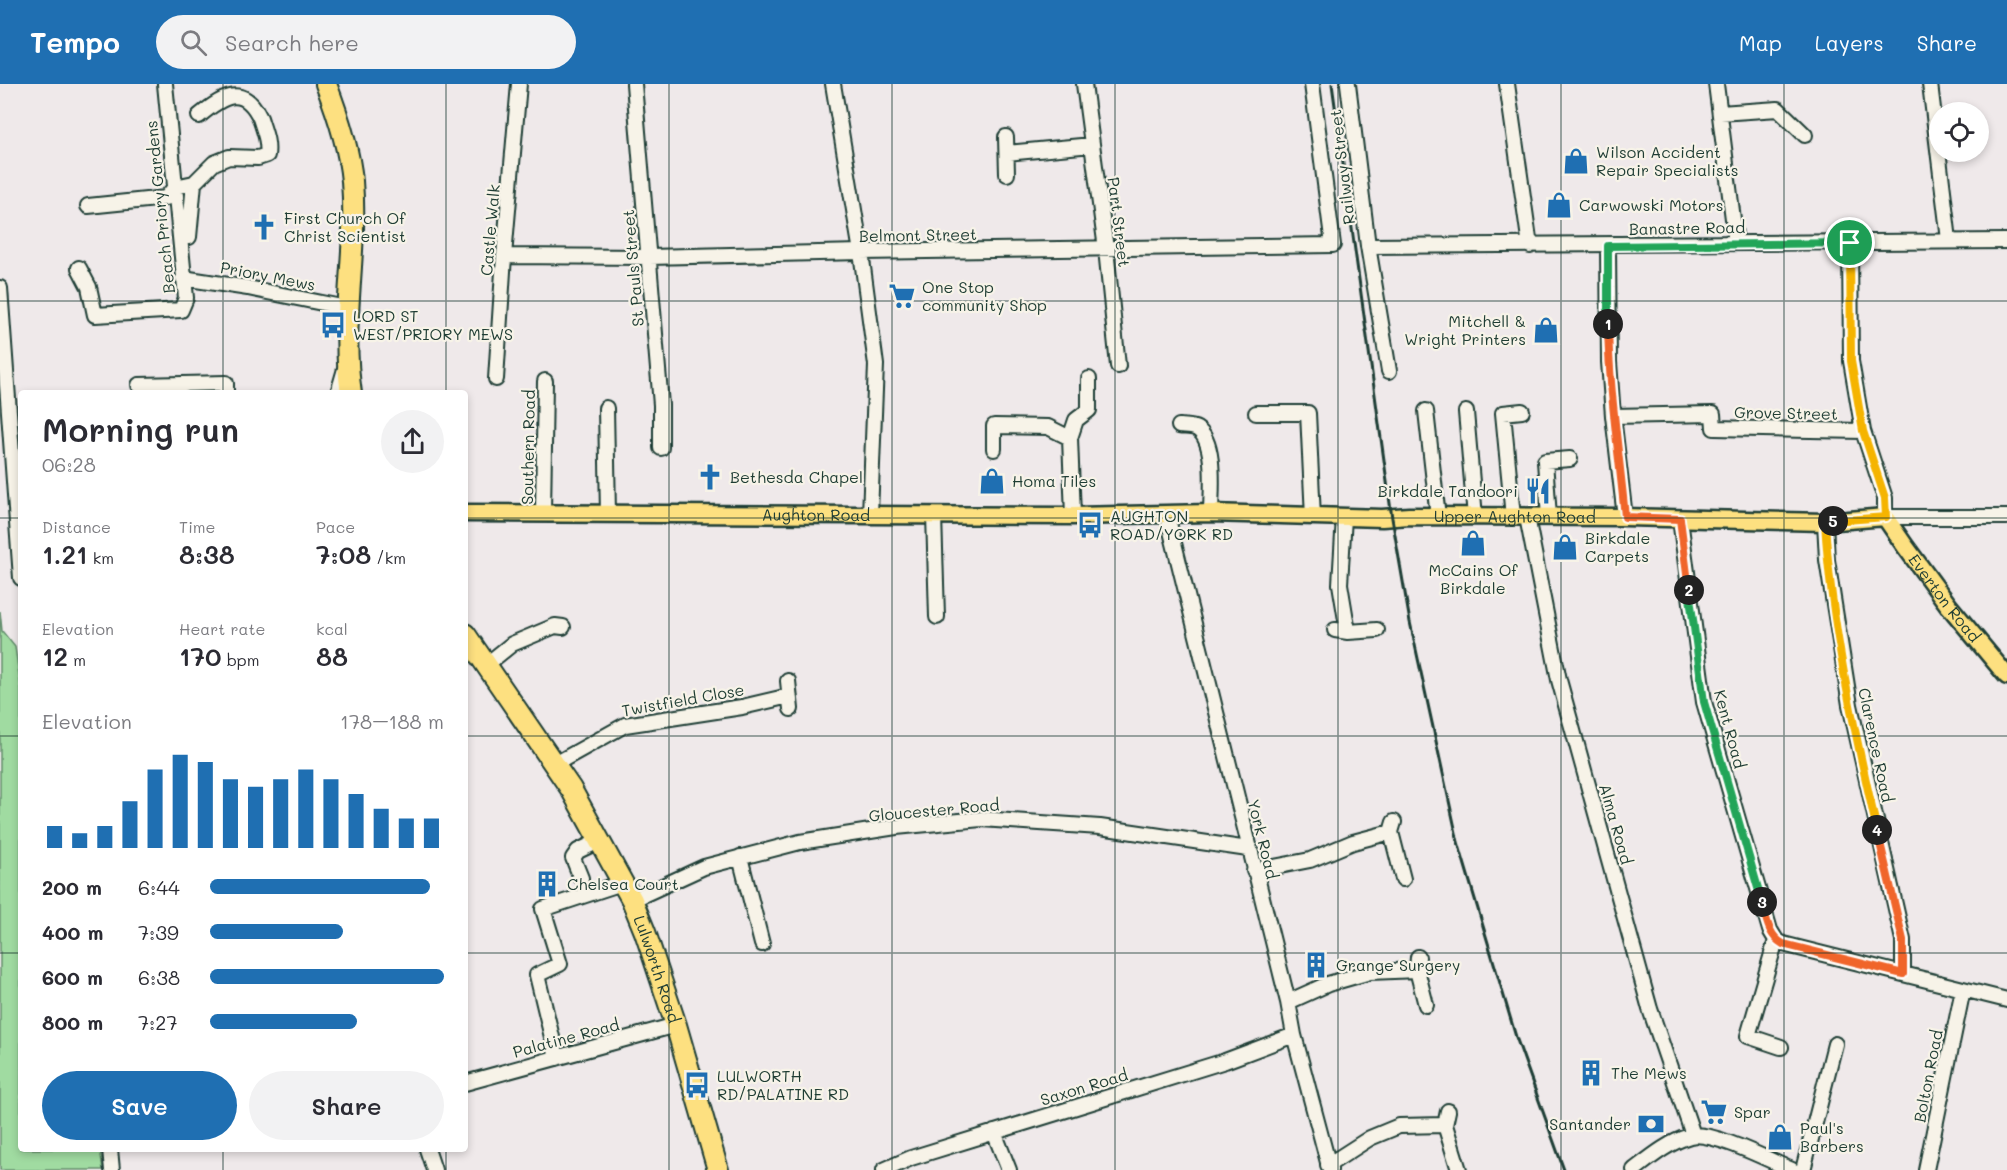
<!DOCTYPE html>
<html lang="en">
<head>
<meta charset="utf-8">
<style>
  :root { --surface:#fff; --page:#f2f2f3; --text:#2b2b33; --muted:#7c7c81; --accent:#1f6fb2 }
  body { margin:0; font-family:Mali,sans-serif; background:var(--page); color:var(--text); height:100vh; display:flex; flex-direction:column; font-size:22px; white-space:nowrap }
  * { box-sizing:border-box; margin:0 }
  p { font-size:20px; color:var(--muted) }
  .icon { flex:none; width:33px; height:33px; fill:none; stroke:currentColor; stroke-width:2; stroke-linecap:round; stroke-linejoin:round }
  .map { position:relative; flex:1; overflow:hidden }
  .details { position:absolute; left:18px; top:306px; width:450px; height:762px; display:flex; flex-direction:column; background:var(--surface); border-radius:6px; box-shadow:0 3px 9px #0003 }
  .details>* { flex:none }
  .tools { position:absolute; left:1929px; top:18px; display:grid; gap:12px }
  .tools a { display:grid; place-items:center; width:60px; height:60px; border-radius:50%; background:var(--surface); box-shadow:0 3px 9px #0003; font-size:30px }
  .pin { position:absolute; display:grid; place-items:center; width:51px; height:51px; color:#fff; margin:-26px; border:3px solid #fff; border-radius:50%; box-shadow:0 2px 6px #0007 }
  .km { position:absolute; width:30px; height:30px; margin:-15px; border-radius:50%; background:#222; color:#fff; font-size:16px; line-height:30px; text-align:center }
  .round { display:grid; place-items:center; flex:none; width:63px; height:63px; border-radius:32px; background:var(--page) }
  .headline { display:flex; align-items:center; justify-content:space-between; height:102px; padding:0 24px }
  h1 { font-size:33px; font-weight:600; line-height:45px }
  .figures { display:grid; grid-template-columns:repeat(3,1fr); gap:9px; height:102px; padding:6px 24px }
  .figures div { display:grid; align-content:center }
  .figures b { font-size:26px; font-weight:600 }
  .figures small { font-size:16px; font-weight:400 }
  .figures p { font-size:16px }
  .chart { height:168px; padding:12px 24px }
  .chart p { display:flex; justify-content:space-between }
  .chart svg { width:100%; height:108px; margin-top:6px; stroke:var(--accent); stroke-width:6 }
  .cta { display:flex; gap:12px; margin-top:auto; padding:12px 24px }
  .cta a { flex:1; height:69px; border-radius:36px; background:var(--accent); color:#fff; font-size:24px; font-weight:600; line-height:69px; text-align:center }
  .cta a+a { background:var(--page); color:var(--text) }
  ul { padding:0 24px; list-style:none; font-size:20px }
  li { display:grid; grid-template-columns:96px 72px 1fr; align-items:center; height:45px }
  li i { height:15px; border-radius:8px; background:var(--accent) }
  header { display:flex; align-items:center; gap:36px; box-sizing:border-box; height:84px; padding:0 30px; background:var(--accent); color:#fff }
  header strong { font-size:28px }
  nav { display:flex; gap:33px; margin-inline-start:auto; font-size:21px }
  .search { width:420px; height:54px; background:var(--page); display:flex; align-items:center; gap:15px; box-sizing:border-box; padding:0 21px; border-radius:33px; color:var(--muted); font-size:22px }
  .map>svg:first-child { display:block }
  .green { fill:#a0dba1; stroke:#608c6a; stroke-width:1.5 }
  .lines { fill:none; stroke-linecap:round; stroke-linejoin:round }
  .minor-casing { stroke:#1f3d34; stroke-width:18 }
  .major-casing { stroke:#1f3d34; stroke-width:21 }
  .highway-casing { stroke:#1f3d34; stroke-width:24 }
  .minor { stroke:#f7f3e8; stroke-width:14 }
  .major { stroke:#fde080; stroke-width:16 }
  .highway { stroke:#fde080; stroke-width:20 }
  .rail { stroke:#1f3d34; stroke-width:3 }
  .split-1-casing { stroke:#fff; stroke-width:12 }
  .split-2-casing { stroke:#fff; stroke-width:12 }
  .split-3-casing { stroke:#fff; stroke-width:12 }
  .split-4-casing { stroke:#fff; stroke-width:12 }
  .split-5-casing { stroke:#fff; stroke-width:12 }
  .split-6-casing { stroke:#fff; stroke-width:12 }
  .split-1 { stroke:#22a559; stroke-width:8 }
  .split-2 { stroke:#f0652b; stroke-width:8 }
  .split-3 { stroke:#22a559; stroke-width:8 }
  .split-4 { stroke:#f0652b; stroke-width:8 }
  .split-5 { stroke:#f5b400; stroke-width:8 }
  .split-6 { stroke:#f5b400; stroke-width:8 }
  .grid { fill:none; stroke:#1f3d34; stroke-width:1.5; stroke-opacity:0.55 }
  .labels { text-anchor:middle; stroke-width:4.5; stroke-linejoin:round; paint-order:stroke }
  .poi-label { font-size:16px; fill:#1f3d34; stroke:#f7f3e8; text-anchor:start }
  .street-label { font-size:16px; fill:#1f3d34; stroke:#f7f3e8 }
</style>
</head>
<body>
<header>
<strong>Tempo</strong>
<div class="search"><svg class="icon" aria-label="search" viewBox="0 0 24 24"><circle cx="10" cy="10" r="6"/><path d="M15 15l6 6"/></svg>Search here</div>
<nav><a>Map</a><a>Layers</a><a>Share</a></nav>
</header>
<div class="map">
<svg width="2007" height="1086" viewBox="0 0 2007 1086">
  <rect width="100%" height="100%" fill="#efe9ea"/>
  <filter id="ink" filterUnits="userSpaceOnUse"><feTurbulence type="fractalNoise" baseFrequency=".0167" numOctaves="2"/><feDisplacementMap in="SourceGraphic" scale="12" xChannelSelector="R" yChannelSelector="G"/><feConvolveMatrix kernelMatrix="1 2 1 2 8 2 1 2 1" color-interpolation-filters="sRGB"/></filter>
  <g filter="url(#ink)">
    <!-- green -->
    <path class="green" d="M0,527L2,547L15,563L21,605V1065H100L103,1086H0Z"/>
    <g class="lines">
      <!-- minor casing -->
      <g class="minor-casing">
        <path id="minor" d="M634,0L661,321V364
          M833,0L861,168L876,281L870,430
          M1084,0L1106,165L1118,282
          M1348,0L1368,162L1389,287
          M1507,0L1530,162
          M1716,0L1736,159
          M1930,0L1949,156
          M1720,29L1778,25L1805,51
          M1006,53L1007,90
          M1007,69L1092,61
          M88,122L166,114L175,103L194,99L214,79L229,73L258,74L267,71C269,58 264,47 260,34C244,0 224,11 199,32
          M189,153L194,99
          M1850,159L1851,277L1863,347L1885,414V433H2007
          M1608,161L1609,278L1613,332L1625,433
          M1368,162L2007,157
          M504,172L649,173L861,168L1333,161L1312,0
          M79,184L89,203L95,231L181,226L186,214L165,0
          M183,194L248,204L347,224
          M0,204L21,494
          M496,295L504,172L519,0
          M139,301L226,299V309
          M338,309L345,285
          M606,324L608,430
          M1426,327L1438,433
          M1466,328L1475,433
          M1256,329H1308L1313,433
          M1613,332L1713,330L1714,344L1863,347
          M1179,342C1185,343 1192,342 1197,345C1217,358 1211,409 1211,429
          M1070,354L1076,336L1089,326V295
          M994,365V342L1048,343L1070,354L1073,432
          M543,429L545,297
          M934,431L937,533
          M1167,431L1288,918L1294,951L1330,1086
          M1344,433L1340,500L1348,548
          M1513,433L1503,329L1522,327
          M1527,433L1559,596L1650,925L1693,1051
          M1549,433L1545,377L1570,375
          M1680,435L1704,618L1770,846L1776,856
          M1825,438L1827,476L1850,621L1903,856V890
          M1335,546L1348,548L1377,546
          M486,581L512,560L555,542L563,543
          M788,597L791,625
          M555,680L625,641L742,623L789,612
          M1394,738L1391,748L1403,795
          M740,773L762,860
          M1254,787L1310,776L1353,758L1391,748
          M581,794L573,774L578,767L599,757
          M632,816L704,783L800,758L896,743L981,735L1100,743L1248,765
          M1776,856L1783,860L2007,916
          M1776,856L1748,952L1781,963
          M1418,873L1417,886L1426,921
          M1288,918L1328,900L1370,888L1417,886
          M557,974L537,891L560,880L543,825L622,799
          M465,999L676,941
          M1448,1027L1445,1041L1459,1086
          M994,1048L1009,1086
          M110,1065L112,1086
          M427,1065L434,1086
          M1328,1081L1370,1054L1399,1042L1445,1041
          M884,1086L911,1074L1225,977L1294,951
          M1634,1086C1651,1073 1669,1058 1690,1052C1711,1046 1771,1077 1792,1086
          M1803,1086L1835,960
          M1926,1086L1963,905"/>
      </g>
      <!-- major casing -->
      <g class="major-casing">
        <g id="major">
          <path id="s1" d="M465,429L1073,432L1211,429L1382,434L1409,432L1625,433L1825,438L1885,433L1905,462L1949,522L2007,592"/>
        </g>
      </g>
      <!-- highway casing -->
      <g class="highway-casing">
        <g id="highway">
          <path d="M326,0C338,31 349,64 352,97C358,168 340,238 351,309"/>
          <path id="s2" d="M465,550L571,705L632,816L645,848L676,941L718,1086"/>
        </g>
      </g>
      <!-- minor -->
      <use href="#minor" class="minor"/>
      <!-- major -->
      <use href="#major" class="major"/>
      <!-- highway -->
      <use href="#highway" class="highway"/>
      <!-- rail -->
      <path class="rail" d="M1332,0L1392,434L1410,538L1458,758L1516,953L1564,1086"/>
    </g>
  </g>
  <g class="lines" filter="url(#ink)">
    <!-- split-1 casing -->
    <g class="split-1-casing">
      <path id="split-1" d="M1608,240V162L1850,159"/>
    </g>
    <!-- split-2 casing -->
    <g class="split-2-casing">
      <path id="split-2" d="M1608,240C1609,305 1619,368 1625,433L1680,435L1689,506"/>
    </g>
    <!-- split-3 casing -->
    <g class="split-3-casing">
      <path id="split-3" d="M1689,506L1704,618L1762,818"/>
    </g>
    <!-- split-4 casing -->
    <g class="split-4-casing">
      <path id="split-4" d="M1762,818C1766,833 1768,852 1783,860L1903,890V856L1877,746"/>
    </g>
    <!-- split-5 casing -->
    <g class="split-5-casing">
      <path id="split-5" d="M1833,437L1825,438C1831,541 1854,645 1877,746"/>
    </g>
    <!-- split-6 casing -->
    <g class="split-6-casing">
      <path id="split-6" d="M1833,437L1886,433L1885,414L1863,347L1851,277L1850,159"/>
    </g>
    <!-- split-1 -->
    <use href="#split-1" class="split-1"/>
    <!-- split-2 -->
    <use href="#split-2" class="split-2"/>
    <!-- split-3 -->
    <use href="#split-3" class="split-3"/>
    <!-- split-4 -->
    <use href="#split-4" class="split-4"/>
    <!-- split-5 -->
    <use href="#split-5" class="split-5"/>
    <!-- split-6 -->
    <use href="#split-6" class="split-6"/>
  </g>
  <!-- grid -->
  <path class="grid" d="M223,0V309M446,0V309M669,0V1086M892,0V1086M1115,0V1086M1338,0V1086M1561,0V1086M1784,0V1086M0,217H2007M0,434H21M465,434H2007M0,652H21M465,652H2007M0,869H21M465,869H2007M223,1065V1086M446,1065V1086"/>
  <!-- icons -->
  <defs>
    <g id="shop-bare" transform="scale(2.07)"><path d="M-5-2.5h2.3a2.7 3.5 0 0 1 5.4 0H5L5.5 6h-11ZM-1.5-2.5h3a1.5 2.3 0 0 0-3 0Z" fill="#1f6fb2" stroke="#f7f3e8" stroke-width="2.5" paint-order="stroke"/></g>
    <g id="church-bare" transform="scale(2.07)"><path d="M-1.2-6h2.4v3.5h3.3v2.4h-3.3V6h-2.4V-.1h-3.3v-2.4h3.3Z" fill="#1f6fb2" stroke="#f7f3e8" stroke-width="2.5" paint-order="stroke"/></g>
    <g id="supermarket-bare" transform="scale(2.07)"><path d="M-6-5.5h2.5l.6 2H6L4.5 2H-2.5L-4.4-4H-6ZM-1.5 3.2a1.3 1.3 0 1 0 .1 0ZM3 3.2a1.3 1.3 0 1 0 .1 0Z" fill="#1f6fb2" stroke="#f7f3e8" stroke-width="2.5" paint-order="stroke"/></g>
    <g id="bus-bare" transform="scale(2.07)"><path d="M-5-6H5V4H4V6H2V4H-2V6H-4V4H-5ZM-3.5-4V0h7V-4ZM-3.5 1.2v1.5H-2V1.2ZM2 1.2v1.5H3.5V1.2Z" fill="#1f6fb2" stroke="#f7f3e8" stroke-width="2.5" paint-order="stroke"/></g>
    <g id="restaurant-bare" transform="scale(2.07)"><path d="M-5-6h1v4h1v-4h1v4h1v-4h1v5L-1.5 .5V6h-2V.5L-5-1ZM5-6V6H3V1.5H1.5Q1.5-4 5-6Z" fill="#1f6fb2" stroke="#f7f3e8" stroke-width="2.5" paint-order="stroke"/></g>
    <g id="building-bare" transform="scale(2.07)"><path d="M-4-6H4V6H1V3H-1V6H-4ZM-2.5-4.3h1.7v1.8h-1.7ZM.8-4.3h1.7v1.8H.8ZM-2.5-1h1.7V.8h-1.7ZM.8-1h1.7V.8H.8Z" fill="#1f6fb2" stroke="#f7f3e8" stroke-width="2.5" paint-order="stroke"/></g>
    <g id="bank-bare" transform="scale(2.07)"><path d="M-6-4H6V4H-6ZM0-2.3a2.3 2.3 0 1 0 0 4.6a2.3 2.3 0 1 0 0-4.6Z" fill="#1f6fb2" stroke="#f7f3e8" stroke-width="2.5" paint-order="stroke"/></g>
  </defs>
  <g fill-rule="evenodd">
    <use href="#shop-bare" x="1576" y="77"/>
    <use href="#shop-bare" x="1559" y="121"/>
    <use href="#church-bare" x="264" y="143"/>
    <use href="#supermarket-bare" x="902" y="212"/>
    <use href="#bus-bare" x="333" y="241"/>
    <use href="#shop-bare" x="1546" y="246"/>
    <use href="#church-bare" x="710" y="393"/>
    <use href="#shop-bare" x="992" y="397"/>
    <use href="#restaurant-bare" x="1538" y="407"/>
    <use href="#bus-bare" x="1090" y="441"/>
    <use href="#shop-bare" x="1473" y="459"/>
    <use href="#shop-bare" x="1565" y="463"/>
    <use href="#building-bare" x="547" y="800"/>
    <use href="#building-bare" x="1316" y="881"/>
    <use href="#building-bare" x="1591" y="989"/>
    <use href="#bus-bare" x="697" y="1001"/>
    <use href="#supermarket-bare" x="1714" y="1028"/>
    <use href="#bank-bare" x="1651" y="1040"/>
    <use href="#shop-bare" x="1780" y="1053"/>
  </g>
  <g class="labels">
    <!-- poi labels -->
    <g class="poi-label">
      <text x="1596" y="74">Wilson Accident<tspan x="1596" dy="18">Repair Specialists</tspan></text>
      <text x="1579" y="127">Carwowski Motors</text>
      <text x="284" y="140">First Church Of<tspan x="284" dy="18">Christ Scientist</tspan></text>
      <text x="922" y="209">One Stop<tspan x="922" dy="18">community Shop</tspan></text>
      <text x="353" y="238">LORD ST<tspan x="353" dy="18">WEST/PRIORY MEWS</tspan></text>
      <text x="1526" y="243" text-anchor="end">Mitchell &amp;<tspan x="1526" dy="18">Wright Printers</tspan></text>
      <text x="730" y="399">Bethesda Chapel</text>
      <text x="1012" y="403">Homa Tiles</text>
      <text x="1518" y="413" text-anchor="end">Birkdale Tandoori</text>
      <text x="1110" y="438">AUGHTON<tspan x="1110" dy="18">ROAD/YORK RD</tspan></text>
      <text x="1585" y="460">Birkdale<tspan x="1585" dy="18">Carpets</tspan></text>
      <text x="1473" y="492" text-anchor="middle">McCains Of<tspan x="1473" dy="18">Birkdale</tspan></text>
      <text x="567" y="806">Chelsea Court</text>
      <text x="1336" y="887">Grange Surgery</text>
      <text x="1611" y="995">The Mews</text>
      <text x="717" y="998">LULWORTH<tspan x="717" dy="18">RD/PALATINE RD</tspan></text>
      <text x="1734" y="1034">Spar</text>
      <text x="1631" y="1046" text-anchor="end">Santander</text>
      <text x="1800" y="1050">Paul's<tspan x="1800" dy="18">Barbers</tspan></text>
    </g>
    <!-- street labels -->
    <g class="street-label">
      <text transform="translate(1342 83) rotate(-97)" y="6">Railway Street</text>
      <text transform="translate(160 123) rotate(-96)" y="6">Beach Priory Gardens</text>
      <text transform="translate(1119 138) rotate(83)" y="6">Part Street</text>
      <text transform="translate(1687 144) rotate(-1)" y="6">Banastre Road</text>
      <text transform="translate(490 146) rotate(-85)" y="6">Castle Walk</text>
      <text transform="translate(918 151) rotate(-1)" y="6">Belmont Street</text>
      <text transform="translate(633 184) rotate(-95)" y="6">St Pauls Street</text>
      <text transform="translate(268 192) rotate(11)" y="6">Priory Mews</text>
      <text transform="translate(1786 329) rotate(1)" y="6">Grove Street</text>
      <text transform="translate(528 363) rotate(-89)" y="6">Southern Road</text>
      <text dy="6" stroke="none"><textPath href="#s1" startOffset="351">Aughton Road</textPath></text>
      <text dy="6" stroke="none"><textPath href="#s1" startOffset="1050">Upper Aughton Road</textPath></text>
      <text dy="6" stroke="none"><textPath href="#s1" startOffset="1521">Everton Road</textPath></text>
      <text transform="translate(683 616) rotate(-10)" y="6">Twistfield Close</text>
      <text transform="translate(1730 645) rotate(75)" y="6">Kent Road</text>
      <text transform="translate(1876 661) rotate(78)" y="6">Clarence Road</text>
      <text transform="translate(934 726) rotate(-5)" y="6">Gloucester Road</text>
      <text transform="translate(1616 740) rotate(74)" y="6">Alma Road</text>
      <text transform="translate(1263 755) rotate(76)" y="6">York Road</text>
      <text dy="6" stroke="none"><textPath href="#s2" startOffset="388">Lulworth Road</textPath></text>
      <text transform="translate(566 954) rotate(-15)" y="6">Palatine Road</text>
      <text transform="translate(1928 992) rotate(-79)" y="6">Bolton Road</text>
      <text transform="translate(1084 1003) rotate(-17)" y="6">Saxon Road</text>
    </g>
  </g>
</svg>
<div class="tools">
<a><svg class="icon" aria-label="locate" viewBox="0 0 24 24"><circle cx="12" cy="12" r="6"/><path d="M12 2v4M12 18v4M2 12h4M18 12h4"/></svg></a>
</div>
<div class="pin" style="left:1850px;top:159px;background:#1e9e55"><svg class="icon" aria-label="arrive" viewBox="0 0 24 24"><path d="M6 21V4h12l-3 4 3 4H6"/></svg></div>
<b class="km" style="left:1608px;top:240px">1</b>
<b class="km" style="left:1689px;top:506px">2</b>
<b class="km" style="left:1762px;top:818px">3</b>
<b class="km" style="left:1877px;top:746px">4</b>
<b class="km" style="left:1833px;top:437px">5</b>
<section class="details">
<div class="headline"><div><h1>Morning run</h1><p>06:28</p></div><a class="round"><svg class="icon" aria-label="share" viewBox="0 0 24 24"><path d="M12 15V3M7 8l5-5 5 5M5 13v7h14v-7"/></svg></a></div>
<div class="figures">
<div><p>Distance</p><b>1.21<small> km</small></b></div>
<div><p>Time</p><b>8:38</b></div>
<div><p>Pace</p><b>7:08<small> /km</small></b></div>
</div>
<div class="figures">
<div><p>Elevation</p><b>12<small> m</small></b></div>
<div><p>Heart rate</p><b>170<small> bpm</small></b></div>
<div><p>kcal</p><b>88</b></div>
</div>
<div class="chart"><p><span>Elevation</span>178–188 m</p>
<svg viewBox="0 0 160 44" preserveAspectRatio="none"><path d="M5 44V35M15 44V38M25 44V35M35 44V25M45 44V12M55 44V6M65 44V9M75 44V16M85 44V19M95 44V16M105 44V12M115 44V16M125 44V22M135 44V28M145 44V32M155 44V32"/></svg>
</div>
<ul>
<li><b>200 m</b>6:44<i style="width:94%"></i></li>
<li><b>400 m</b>7:39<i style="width:57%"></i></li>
<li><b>600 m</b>6:38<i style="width:100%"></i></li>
<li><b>800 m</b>7:27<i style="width:63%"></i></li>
</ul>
<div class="cta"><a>Save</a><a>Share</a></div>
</section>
</div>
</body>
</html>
